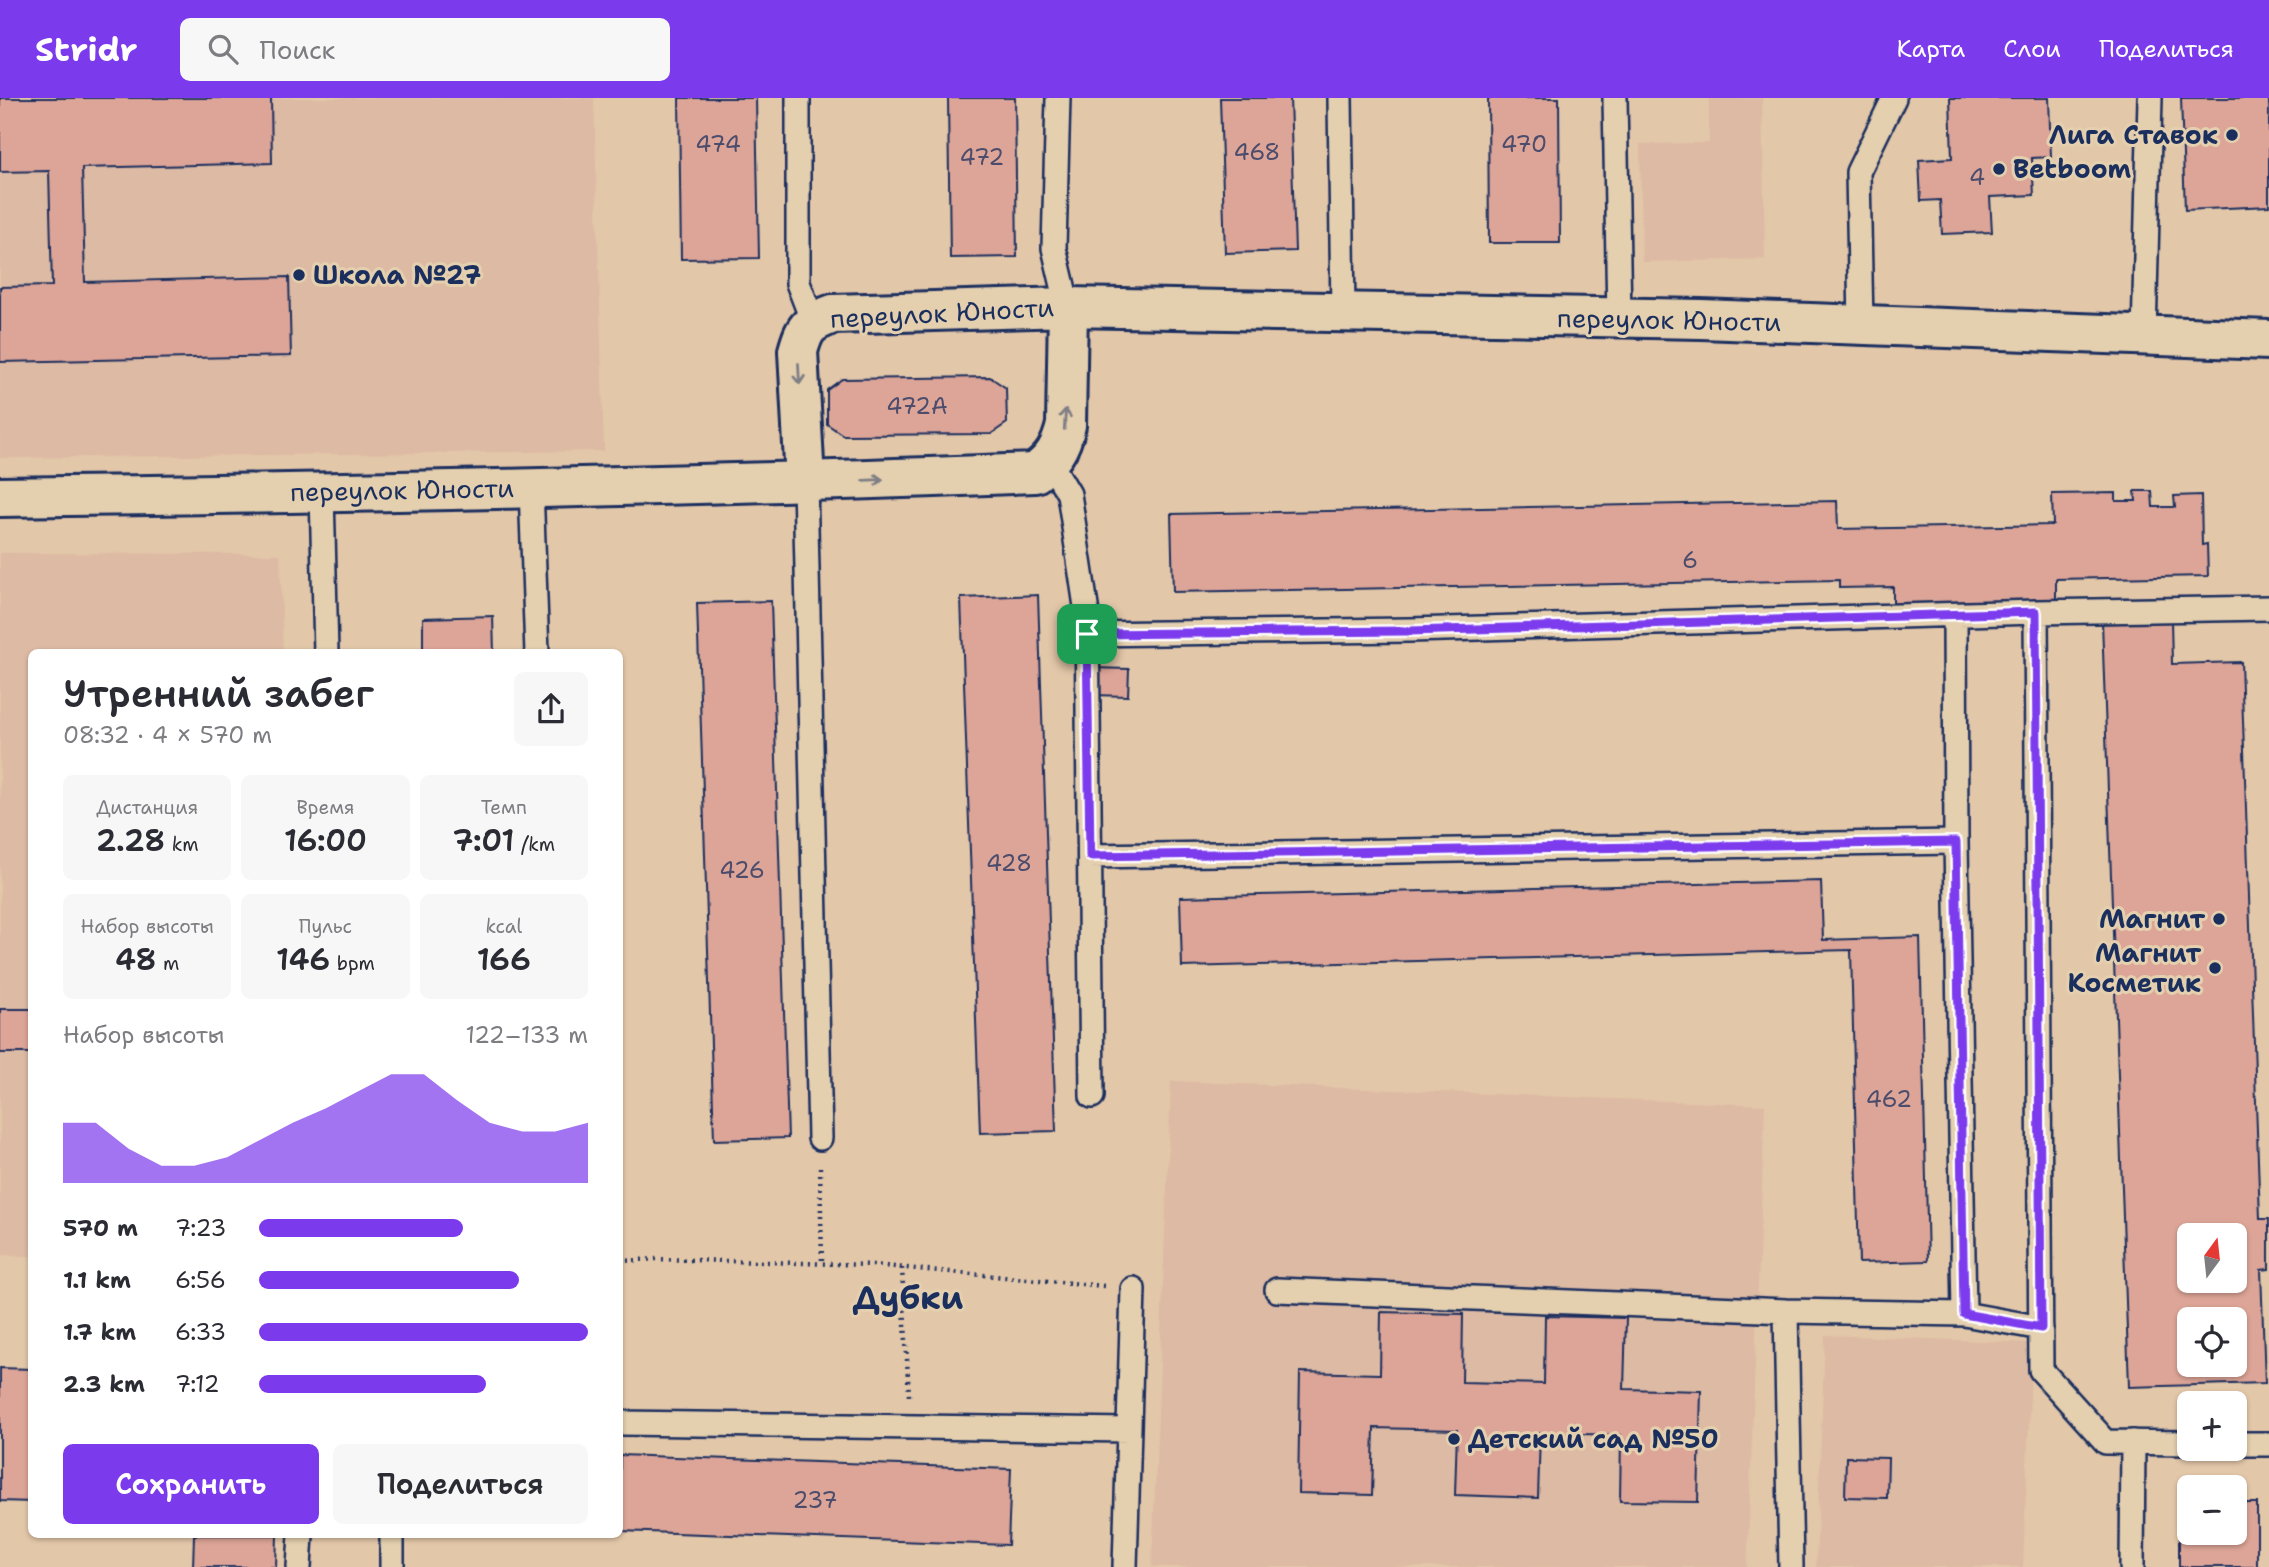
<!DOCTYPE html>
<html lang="ru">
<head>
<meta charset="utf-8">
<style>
  :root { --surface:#fff; --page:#f7f7f7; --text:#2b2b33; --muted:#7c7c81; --accent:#7c3aed }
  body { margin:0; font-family:"Shantell Sans",sans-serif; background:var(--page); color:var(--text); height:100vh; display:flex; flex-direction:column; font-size:26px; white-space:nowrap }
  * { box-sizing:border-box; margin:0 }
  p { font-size:23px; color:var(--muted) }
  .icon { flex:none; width:38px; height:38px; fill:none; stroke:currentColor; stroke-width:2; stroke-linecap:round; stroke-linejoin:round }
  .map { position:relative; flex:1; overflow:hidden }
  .sheet { position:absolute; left:28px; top:551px; width:595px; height:889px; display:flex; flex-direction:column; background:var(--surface); border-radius:10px; box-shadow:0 2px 5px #0004 }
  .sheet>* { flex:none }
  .needle { width:46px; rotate:15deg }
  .buttons { position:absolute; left:2177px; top:1125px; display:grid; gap:14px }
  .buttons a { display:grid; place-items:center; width:70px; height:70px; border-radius:10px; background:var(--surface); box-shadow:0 2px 5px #0004; font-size:35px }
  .pin { position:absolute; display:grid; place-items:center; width:60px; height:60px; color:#fff; margin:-30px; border-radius:14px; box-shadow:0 4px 10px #0006 }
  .round { display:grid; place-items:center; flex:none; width:74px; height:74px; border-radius:10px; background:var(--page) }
  .head { display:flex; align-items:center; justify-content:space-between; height:119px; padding:0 35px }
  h1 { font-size:38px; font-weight:600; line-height:52px }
  .stats { display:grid; grid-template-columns:repeat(3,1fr); gap:10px; height:119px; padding:7px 35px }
  .stats div { display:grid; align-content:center; border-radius:10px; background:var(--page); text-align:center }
  .stats b { font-size:30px; font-weight:600 }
  .stats small { font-size:19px; font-weight:400 }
  .stats p { font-size:19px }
  .chart { height:196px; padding:14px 35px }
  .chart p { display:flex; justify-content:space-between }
  .chart svg { width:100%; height:126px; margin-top:7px; fill:var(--accent); opacity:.7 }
  .primary-button { display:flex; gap:14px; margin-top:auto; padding:14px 35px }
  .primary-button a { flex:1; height:80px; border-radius:10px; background:var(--accent); color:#fff; font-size:28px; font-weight:600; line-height:80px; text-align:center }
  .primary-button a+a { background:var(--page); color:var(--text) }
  ul { padding:0 35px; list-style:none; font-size:23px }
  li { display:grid; grid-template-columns:112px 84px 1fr; align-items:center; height:52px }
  li i { height:18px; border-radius:9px; background:var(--accent) }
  header { display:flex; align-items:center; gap:42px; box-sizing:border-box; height:98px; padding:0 35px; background:var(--accent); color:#fff }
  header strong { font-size:33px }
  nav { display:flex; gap:38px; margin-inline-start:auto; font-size:24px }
  .search { width:490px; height:63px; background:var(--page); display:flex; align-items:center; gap:18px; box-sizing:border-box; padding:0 24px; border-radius:10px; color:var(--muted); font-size:26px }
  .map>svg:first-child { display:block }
  .built { fill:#ddbaa3 }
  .building { fill:#dda597; stroke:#1b2f5e; stroke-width:2; fill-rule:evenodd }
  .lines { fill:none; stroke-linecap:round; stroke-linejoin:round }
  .lane-casing { stroke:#1b2f5e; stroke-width:28 }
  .street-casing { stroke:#1b2f5e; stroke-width:44 }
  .path { stroke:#1b2f5e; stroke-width:4.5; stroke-dasharray:2 5; stroke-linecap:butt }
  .lane { stroke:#e4cfae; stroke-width:23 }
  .street { stroke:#e4cfae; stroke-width:38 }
  .oneway { stroke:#807f86 }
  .route-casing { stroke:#fff; stroke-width:14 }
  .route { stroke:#7c3aed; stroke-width:9 }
  .poi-dot { fill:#1b2f5e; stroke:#e4cfae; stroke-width:2.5 }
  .labels { text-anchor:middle; stroke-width:6; stroke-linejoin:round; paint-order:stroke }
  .number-label { font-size:23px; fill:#4c4c6c }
  .poi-label { font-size:26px; font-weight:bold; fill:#1b2f5e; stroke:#e4cfae; text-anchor:end }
  .street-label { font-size:26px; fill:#1b2f5e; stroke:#e4cfae }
  .district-label { font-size:33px; font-weight:bold; fill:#1b2f5e; stroke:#e4cfae }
</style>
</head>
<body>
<header>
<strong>Stridr</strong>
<div class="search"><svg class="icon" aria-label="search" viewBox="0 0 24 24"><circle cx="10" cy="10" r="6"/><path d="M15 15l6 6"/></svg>Поиск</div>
<nav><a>Карта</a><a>Слои</a><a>Поделиться</a></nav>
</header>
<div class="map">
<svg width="2269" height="1469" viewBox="0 0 2269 1469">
  <rect width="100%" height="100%" fill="#e3c7a9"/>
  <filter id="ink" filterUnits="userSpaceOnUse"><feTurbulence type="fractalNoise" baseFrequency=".0143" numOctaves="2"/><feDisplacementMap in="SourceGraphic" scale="14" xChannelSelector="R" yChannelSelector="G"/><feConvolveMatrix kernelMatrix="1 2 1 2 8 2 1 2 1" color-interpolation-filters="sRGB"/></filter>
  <g filter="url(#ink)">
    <!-- built -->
    <path class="built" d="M0,0H594L604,353L0,360Z
      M1709,0H1762L1765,161L1642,164L1640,46L1709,45Z
      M0,455L280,456L283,555H32L31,1158L0,1157Z
      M1171,983L1765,1007L1747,1469H1152Z
      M1825,1237L2032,1245L2023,1469H1816Z"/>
    <!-- building -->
    <path class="building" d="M0,0H271L272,65L82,70L85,184L289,179L291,258L0,264V189L52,188L49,73L0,74Z
      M679,0H756L759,160L681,161Z
      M948,0H1015L1017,159L950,160Z
      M1220,0H1290L1295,153L1225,155Z
      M1488,0H1559L1560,145H1489Z
      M1950,0H2049L2051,59L2032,60L2034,97L1990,99L1992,134L1942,136L1940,102L1921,103L1919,62L1952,60Z
      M2181,0H2269V108L2185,112Z
      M990,279L1006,290L1007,325L991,336L843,337L827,326V292L842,281Z
      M2135,393H2152L2153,409H2175L2174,398L2201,397L2202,447L2207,446L2208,478L2056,481V503L1893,506V489L1839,490V482L1173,494L1171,416L1837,403L1838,431L2053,427L2052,396L2116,395V403H2136Z
      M1038,497L1056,1033L980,1035L961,500Z
      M771,503L788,1040L714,1042L697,505Z
      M493,518L494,555H423V520Z
      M2171,521L2172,566L2241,564L2260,1121H2269V1171L2261,1172L2265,1285L2129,1289L2102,523ZM2189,1138H2235V1183H2189ZM2189,1222H2235V1267H2189Z
      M1093,570L1129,571L1128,598L1092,597Z
      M1821,783L1823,842L1920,839L1928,1163L1859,1165L1851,852L1182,869L1180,799Z
      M0,911H32V955H0Z
      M1381,1214L1463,1216L1462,1284L1544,1286L1545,1218L1626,1220L1624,1291L1701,1293L1698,1404L1620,1403L1621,1337L1540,1335L1538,1400L1455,1397L1457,1332L1374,1330L1372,1397L1298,1395L1300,1274L1380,1276Z
      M0,1270L32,1271V1404L0,1403Z
      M620,1357L1011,1371L1008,1447L620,1433Z
      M1846,1359L1888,1360L1887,1400L1845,1399Z
      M2179,1404H2189V1435H2235V1405H2257V1469H2179Z
      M194,1437H277L276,1469H193Z"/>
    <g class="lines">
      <!-- lane casing -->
      <g class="lane-casing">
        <path id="lane" d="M798,0V185L813,224
          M1058,0L1054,150L1068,209
          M1340,0L1343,214
          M1615,0L1619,220
          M1861,227L1858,74L1894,0
          M2144,238L2150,0
          M1050,364L1069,396L1087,515L1092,998
          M805,384L820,1040
          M531,389L537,555
          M322,395L326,555
          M1955,518L1956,744L1964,1216L2041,1230
          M1087,536L1410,532L2036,514
          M1090,758L1956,744
          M1277,1192L1786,1213L1964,1216
          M1786,1213L1791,1469
          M620,1325L1129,1332
          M2189,1345L2106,1344L2041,1272L2036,514L2269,510
          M2235,1346H2269
          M299,1469L301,1437
          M392,1469V1437
          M1125,1469L1133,1191
          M2132,1469L2133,1344"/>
      </g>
      <!-- street casing -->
      <g class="street-casing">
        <path id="street" d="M805,384L798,253C805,228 809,225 833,216L1068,209L1701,221L2269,242
          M0,399C345,395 690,389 1035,375C1053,362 1061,349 1066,327L1068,209"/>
      </g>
      <!-- path -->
      <path class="path" d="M820,1069L822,1166
        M620,1163L657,1161L873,1167L1104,1188
        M902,1170L909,1298"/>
      <!-- lane -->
      <use href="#lane" class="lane"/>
      <!-- street -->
      <use href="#street" class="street"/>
    </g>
    <!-- one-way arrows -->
    <defs><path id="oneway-shaft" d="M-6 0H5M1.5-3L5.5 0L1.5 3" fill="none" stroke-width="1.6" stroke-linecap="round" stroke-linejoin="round" transform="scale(1.75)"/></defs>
    <g class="oneway">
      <use href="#oneway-shaft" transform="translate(799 276) rotate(87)"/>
      <use href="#oneway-shaft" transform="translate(1065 321) rotate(-86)"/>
      <use href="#oneway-shaft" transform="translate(873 382) rotate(-2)"/>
    </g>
  </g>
  <g class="lines" filter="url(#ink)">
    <!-- route casing -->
    <g class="route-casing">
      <path id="route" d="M2036,514L2041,1230L1964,1216L1956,744L1090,758L1087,536L1410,533Z"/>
    </g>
    <!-- route -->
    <use href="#route" class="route"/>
  </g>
  <!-- markers -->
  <g class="poi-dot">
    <circle cx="2232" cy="37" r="7"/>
    <circle cx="1999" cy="71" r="7"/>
    <circle cx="299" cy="177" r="7"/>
    <circle cx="2219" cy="821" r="7"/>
    <circle cx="2215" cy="870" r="7"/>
    <circle cx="1454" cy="1341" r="7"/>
  </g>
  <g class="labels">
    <!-- number labels -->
    <g class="number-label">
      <text x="718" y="54">474</text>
      <text x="1524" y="54">470</text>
      <text x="1257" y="62">468</text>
      <text x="982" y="67">472</text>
      <text x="1977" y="87">4</text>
      <text x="917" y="316">472А</text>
      <text x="1690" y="470">6</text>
      <text x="1009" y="773">428</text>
      <text x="742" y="780">426</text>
      <text x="1889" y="1009">462</text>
      <text x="815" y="1410">237</text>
    </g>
    <!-- poi labels -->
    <g class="poi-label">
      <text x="2218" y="46">Лига Ставок</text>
      <text x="2013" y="80" text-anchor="start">Betboom</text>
      <text x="313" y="186" text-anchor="start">Школа №27</text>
      <text x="2205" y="830">Магнит</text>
      <text x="2201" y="864">Магнит<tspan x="2201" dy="30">Косметик</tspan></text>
      <text x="1468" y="1350" text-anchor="start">Детский сад №50</text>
    </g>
    <!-- street labels -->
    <g class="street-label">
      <text transform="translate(942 215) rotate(-3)" y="9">переулок Юности</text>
      <text transform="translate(1669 222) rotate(1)" y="9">переулок Юности</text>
      <text transform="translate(402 392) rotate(-1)" y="9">переулок Юности</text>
    </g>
    <!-- district labels -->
    <g class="district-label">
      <text x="908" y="1211">Дубки</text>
    </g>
  </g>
</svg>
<div class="buttons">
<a><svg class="needle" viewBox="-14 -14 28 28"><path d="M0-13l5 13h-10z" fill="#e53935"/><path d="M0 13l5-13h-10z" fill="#7c7c81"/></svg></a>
<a><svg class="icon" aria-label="locate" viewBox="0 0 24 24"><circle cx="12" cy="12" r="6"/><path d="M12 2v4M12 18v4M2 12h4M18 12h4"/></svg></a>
<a>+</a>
<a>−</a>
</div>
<div class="pin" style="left:1087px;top:536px;background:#1e9e55"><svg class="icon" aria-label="arrive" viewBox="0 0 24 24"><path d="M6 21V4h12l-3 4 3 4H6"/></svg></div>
<section class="sheet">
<div class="head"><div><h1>Утренний забег</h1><p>08:32 · 4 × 570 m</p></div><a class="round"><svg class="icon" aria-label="share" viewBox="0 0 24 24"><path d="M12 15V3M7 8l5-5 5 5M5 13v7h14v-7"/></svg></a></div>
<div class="stats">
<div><p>Дистанция</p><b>2.28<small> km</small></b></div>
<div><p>Время</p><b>16:00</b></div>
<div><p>Темп</p><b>7:01<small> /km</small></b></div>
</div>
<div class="stats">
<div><p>Набор высоты</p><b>48<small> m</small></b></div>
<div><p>Пульс</p><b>146<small> bpm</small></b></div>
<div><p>kcal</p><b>166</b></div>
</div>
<div class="chart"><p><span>Набор высоты</span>122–133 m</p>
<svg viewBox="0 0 160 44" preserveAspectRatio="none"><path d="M0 44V23L10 23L20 32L30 38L40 38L50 35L60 29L70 23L80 18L90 12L100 6L110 6L120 15L130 23L140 26L150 26L160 23V44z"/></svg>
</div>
<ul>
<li><b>570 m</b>7:23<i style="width:62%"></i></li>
<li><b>1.1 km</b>6:56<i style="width:79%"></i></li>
<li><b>1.7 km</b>6:33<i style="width:100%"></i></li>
<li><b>2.3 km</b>7:12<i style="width:69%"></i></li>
</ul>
<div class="primary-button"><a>Сохранить</a><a>Поделиться</a></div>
</section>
</div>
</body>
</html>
